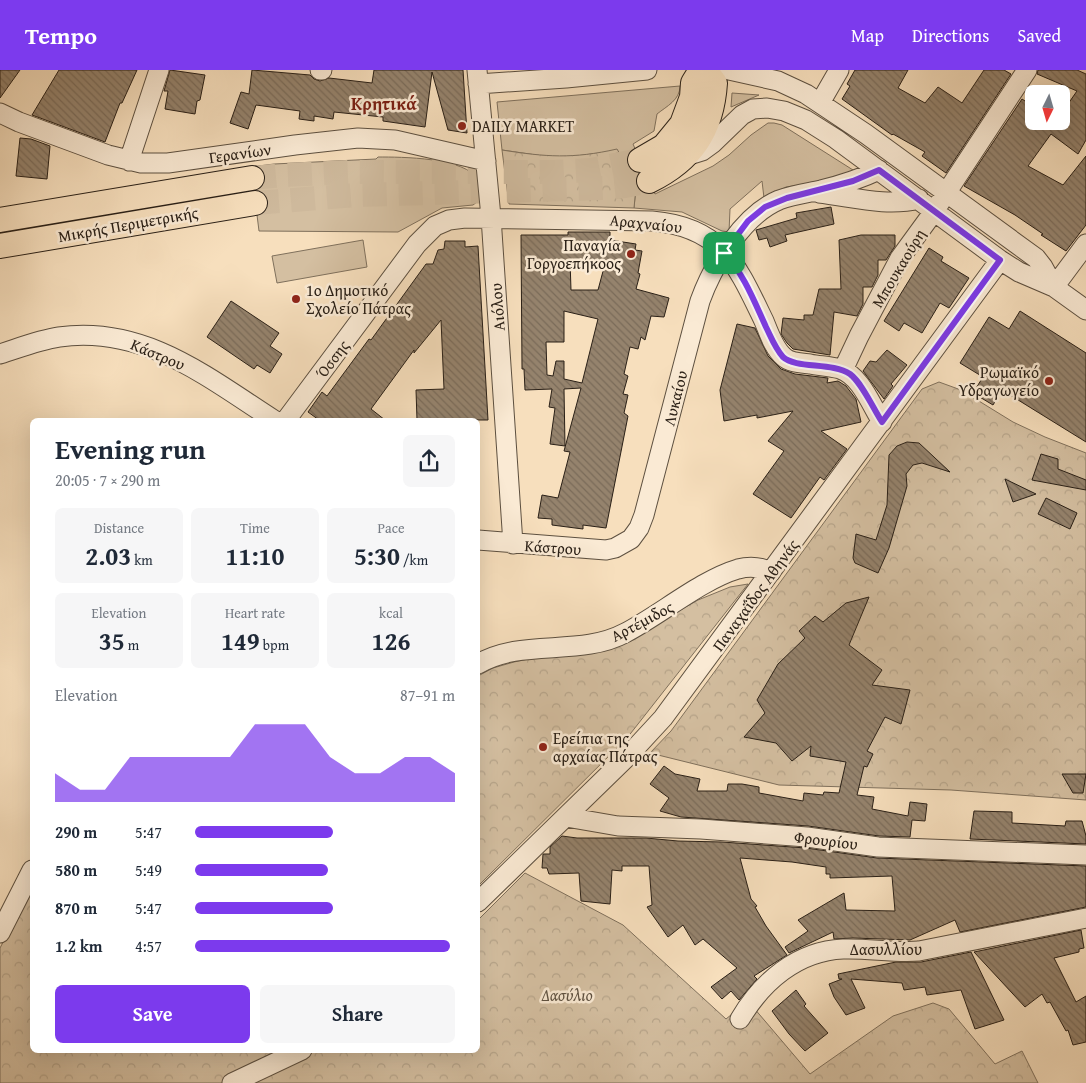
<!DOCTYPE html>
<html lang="en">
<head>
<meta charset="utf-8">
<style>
  :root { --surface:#fff; --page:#f6f6f7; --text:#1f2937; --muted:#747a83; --accent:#7c3aed }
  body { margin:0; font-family:"Gentium Book Plus",serif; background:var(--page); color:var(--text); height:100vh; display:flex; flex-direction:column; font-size:19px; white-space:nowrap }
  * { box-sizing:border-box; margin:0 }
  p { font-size:16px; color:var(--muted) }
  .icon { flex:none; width:28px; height:28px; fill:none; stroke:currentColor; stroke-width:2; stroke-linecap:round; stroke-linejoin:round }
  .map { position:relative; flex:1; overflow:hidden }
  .details { position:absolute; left:30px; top:348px; width:450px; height:635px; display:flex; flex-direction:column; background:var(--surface); border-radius:8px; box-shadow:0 5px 20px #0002 }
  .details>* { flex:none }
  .needle { width:32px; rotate:185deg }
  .tools { position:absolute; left:1025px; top:15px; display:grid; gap:10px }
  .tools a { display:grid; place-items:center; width:45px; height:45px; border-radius:8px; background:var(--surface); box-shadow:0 5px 20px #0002; font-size:25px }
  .pin { position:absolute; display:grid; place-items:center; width:42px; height:42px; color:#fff; margin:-21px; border-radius:10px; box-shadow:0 2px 8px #0006 }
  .round { display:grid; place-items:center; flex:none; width:52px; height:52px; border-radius:8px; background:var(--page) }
  .summary { display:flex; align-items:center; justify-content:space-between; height:85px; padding:0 25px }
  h1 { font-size:28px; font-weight:700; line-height:38px }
  .metrics { display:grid; grid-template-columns:repeat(3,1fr); gap:8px; height:85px; padding:5px 25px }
  .metrics div { display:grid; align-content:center; border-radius:8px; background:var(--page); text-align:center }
  .metrics b { font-size:25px; font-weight:700 }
  .metrics small { font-size:14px; font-weight:400 }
  .metrics p { font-size:14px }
  .chart { height:140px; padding:10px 25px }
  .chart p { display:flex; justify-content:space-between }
  .chart svg { width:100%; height:90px; margin-top:5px; fill:var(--accent); opacity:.7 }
  .cta { display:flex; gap:10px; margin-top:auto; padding:10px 25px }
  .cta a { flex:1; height:58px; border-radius:8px; background:var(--accent); color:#fff; font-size:20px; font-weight:700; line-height:58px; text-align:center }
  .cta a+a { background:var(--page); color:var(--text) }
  ul { padding:0 25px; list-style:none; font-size:16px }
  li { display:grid; grid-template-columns:80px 60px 1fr; align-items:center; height:38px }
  li i { height:12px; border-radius:6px; background:var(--accent) }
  header { display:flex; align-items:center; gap:30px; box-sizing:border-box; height:70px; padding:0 25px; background:var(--accent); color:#fff }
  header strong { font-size:24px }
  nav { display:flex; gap:28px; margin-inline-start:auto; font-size:18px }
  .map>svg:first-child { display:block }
  .grass { fill:#d4bfa1; stroke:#7f705c }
  .forest { fill:url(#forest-crowns); stroke:#7f705c }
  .building { fill:url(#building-back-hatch); stroke:#2a2017; fill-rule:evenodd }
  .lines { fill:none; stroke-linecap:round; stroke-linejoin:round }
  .major-tunnel { stroke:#ceb99c; stroke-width:24; stroke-dasharray:24 12; stroke-linecap:butt }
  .minor-casing { stroke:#5d5040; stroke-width:21 }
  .major-casing { stroke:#2a2017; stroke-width:26 }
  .minor { stroke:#faead4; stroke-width:19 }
  .major { stroke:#f7dfbd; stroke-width:24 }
  .route-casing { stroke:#fff; stroke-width:10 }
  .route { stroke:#7c3aed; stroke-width:6 }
  .poi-dot { fill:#8f2418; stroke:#faead4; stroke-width:2 }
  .labels { text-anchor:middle; stroke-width:5; stroke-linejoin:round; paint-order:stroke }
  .poi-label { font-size:16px; fill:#2a2017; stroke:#faead4; text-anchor:start }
  .street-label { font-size:16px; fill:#2a2017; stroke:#faead4 }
  .park-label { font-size:16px; font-style:italic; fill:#5d5040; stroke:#faead4 }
  .neighbourhood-label { font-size:18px; font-weight:bold; fill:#7a1f14; stroke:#faead4 }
</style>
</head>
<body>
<header>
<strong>Tempo</strong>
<nav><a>Map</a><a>Directions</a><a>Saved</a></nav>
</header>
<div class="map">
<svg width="1086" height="1013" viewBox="0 0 1086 1013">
  <defs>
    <pattern id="forest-crowns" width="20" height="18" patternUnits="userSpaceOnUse" patternTransform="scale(1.25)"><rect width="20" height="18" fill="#d4bfa1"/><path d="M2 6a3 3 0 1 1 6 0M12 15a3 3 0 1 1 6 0" fill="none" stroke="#b6a48a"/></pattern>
    <pattern id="building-back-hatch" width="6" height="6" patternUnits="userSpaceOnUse" patternTransform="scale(1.25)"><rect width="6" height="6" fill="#95836d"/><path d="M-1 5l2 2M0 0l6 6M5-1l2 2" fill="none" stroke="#7a6b59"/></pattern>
  </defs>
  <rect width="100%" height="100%" fill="#f7dfbd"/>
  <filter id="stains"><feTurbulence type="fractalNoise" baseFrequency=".004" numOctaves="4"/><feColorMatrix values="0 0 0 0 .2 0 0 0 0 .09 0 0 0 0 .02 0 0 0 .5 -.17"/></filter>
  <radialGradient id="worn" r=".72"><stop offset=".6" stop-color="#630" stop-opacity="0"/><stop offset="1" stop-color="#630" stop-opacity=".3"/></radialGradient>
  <!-- grass -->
  <path class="grass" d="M680,16C680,30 667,36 657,44L654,61L633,74L655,124L713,96L729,85L751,65L768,53H774L782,55L853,100L843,106L821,112L786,117L764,128L762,111L730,139L729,162L722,161L682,142L634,138L636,117L632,116L628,98L592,84L568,87H550L502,80L497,32Z
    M732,23L759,25L731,37Z
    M378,87C401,87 466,87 478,110C482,117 479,125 477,132L473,135L442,138L398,162L259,161L251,97L274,94L376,89Z
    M363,170L367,197L277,213L272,186Z"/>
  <!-- forest -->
  <path class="forest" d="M617,79L628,98L632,116L636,117L634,138L509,134L502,80C546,87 573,89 617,79Z
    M939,312L961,320L1013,352L1045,367L1086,383V730L951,720L779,715L650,683L671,661L922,319Z
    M748,514L627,668L478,816V606L493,598L514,592L635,566L698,530L730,517Z
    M525,803L623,855L726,949L748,931L810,1004L893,946L933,933L949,939L995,994L1022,981L1038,1013H0V878L32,817V980H478V850Z"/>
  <!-- building -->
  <path class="building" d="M0,0H20L0,28Z
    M59,0H137L122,33H120L105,72L32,45Z
    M170,0L205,5L200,30L197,31L195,44L165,39L168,21H164Z
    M252,0L310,5L314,9L320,11L329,8L372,13L374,0H463L467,63L448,60L432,2L425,57L383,51V47L334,42L333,49L314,46V51L299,49L300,41L256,35L248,59L230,53L241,22L249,24Z
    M855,0H908L898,18L925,33L938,17L962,33L984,0H1004L1011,4L946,103L922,86L925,82L893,64L892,65L842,29L850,16L847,14Z
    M1038,0H1077L1086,4V70L1078,84L1051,64L1028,96L1063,115L1086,86V155L1066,181L1041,165L1043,164L1015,145L964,116L1022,29L1034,37V51H1061V44L1077,21L1037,4Z
    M20,68L31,69L50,76L47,109L16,106Z
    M831,137L834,154L785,165L787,171L770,177L767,168L759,170L756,160L797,148L796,143Z
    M568,162H610V170L636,174L635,180L642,181L638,203L640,204L636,219L669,228L664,247L651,246L645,270L641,267L638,279L630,277L624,304L628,306L623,324L628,325L624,343L628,346L606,458L583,455V459L552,455V449L538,448L542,425L558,428L570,382L564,381L581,318L564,319L565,376L550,374L555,338L549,337L552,319L525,320L524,299H522L521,165H568ZM570,190H606L598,220H571ZM564,241L598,249L582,313L564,309V291H556L553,306L547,305L546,272H564Z
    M861,165H895V176L886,190H878V205L872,217H863V234L857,246L834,242L830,285L793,279L787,273L781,264L783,248L804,250V245H813L819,219H841L839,170Z
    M445,171H465V177L478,176L488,350H417L416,320L444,319L441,250L414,283V280L371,339L385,350H319L308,342L322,322L327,326L369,269L371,270L426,194H433L438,180L444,179Z
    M929,178L943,187L941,191L969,208L949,238L940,233L922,263L904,253L899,261L884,251Z
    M231,231L279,263L270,276L282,284L270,303L257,295L254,299L207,267Z
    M1020,241L1086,283V372L1002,320L993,335L973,323L983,307L960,293L989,247L1009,259Z
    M737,254L755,258L768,286L781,299L795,304L828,308L827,313L838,311L846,316L856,329L861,352L821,361L847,379L824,410L820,407L791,448L753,424L784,381L768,371L793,341L757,348V345L724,351L720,320Z
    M887,280L907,295L891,314L893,316L884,329L863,301L870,291L876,292Z
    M907,372L919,373L950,402L922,393L913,395L906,404L907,416L889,478L878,503L855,493L853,488L856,464L876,470L887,435L889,385L897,376Z
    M1041,384L1058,389V399L1086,410V420L1032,410Z
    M1005,409L1036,424L1013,432Z
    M1046,428L1077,443L1070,459L1038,444Z
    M869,527L849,575L882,600L872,615L910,620L901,654L885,647L867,681L873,684L867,697L864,696L857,725L874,727L872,739L908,746L910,732L927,734L925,751L912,750L910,767L879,766L808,756L681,747L660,741L669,728L650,714L664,696L675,704L700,709L697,721H727L728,714H742L759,717V723L803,731L804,723L823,725L824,722L839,723L846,692L810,686L811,676L792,691L776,673L744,667L765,643L757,630L778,594L805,568L799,561L815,546L823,552L846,533Z
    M1062,704H1086L1083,723H1073Z
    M974,741L1012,742V753L1065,756L1066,751H1082L1086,766V774L970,769Z
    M562,766L577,768H646L678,771L722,772L806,778L877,788L1086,796V837L960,862L955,850L910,870L853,868L834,869L833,862L789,883L785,877L808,861L798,850L844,823L846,840L895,841L892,806L830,808V804H826V797L792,792L740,788L751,829L757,836L755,837L766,856L787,885L754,906L757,909L739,930L731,921L722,929L711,917L737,898L703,869L695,875L683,855L668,867L647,837L652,835L649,796H622V801L612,800L610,834L581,831L579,803L549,804L547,798H542L543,784H550V777Z
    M1081,860L1084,878L1079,879V882L1054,888L1076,932L1086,926V972L1073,975L1068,960L1066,961L1050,932L1047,933L1042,924L1025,937L974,882Z
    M971,882L1004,950L975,959L961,920L927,925L925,917L904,920L902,913L851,909L865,938L846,945L834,927L829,914L842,909H839L838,904L896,892H921Z
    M796,920L806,934L804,936L828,963L805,981L789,964L772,941Z"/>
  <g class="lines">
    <!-- major-tunnel -->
    <path class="major-tunnel" d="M252,108L284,105L349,102H553L591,100L640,90
      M255,133L357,125L605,118L625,116L649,111"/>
    <!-- minor casing -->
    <g class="minor-casing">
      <path id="minor" d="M320,0H322
        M477,0L491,147L513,474
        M729,0L778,11L806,24L866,64L1036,188L1043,197L1054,217
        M478,14L566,8L647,0
        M820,33L839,0
        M0,43L19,52L108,85L141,93H168L295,75L358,68L395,70L486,91
        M686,86L702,81L713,73L742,45L753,39L767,38L784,41L806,50L836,69L1000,190L1019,202L1054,217L1086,240
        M129,91L159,0
        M819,123C853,127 886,137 919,129
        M1054,217L1086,174
        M0,284C19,278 39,270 59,267C144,255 207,307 274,350
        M843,300L859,266L900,188L935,140L1027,0
        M286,350L417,174L435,156L449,150L465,148L652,151C722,157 737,195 764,251C769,263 774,279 784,287C790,293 802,293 810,294C820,296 830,296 840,299C861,306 871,335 882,352
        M478,470L606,480L615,478L631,469L639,458L644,445L700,231C713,195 743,145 779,130C792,125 807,123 821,120C841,115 860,109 879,100
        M478,594C522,568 580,587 625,563C660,545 701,510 738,499C749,496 761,497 771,502
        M566,747L618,756L701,759L807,767L878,777L1086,785
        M478,832L627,687L663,648L1000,190
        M0,863L32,800
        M740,949C762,912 797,881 843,879C868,878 894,883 919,881L1086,848
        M232,1013L302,980"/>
    </g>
    <!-- major casing -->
    <g class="major-casing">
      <path id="major" d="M640,90L664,76L682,54L692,27L693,13L701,0
        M649,111C692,90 712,60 715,13L705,0
        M0,150L252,108
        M0,176L255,133"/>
    </g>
    <!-- minor -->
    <use href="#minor" class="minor"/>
    <!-- major -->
    <use href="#major" class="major"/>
  </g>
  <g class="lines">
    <!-- route casing -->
    <g class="route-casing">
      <path id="route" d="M879,100L1000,190L882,352C873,338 862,313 850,304C832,292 796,299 783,287C775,278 771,267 766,257C754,231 744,204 724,183L748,151L765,137L787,128L853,111Z"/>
    </g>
    <!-- route -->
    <use href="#route" class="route"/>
  </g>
  <!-- markers -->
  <g class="poi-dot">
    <circle cx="462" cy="56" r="5"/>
    <circle cx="631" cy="184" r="5"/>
    <circle cx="296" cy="229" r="5"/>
    <circle cx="1049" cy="311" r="5"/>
    <circle cx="543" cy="677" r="5"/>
  </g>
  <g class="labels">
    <!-- poi labels -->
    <g class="poi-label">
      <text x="472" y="62">DAILY MARKET</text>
      <text x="621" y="181" text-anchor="end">Παναγία<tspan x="621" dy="18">Γοργοεπήκοος</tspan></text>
      <text x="306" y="226">1ο Δημοτικό<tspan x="306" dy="18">Σχολείο Πάτρας</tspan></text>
      <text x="1039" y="308" text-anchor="end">Ρωμαϊκό<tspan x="1039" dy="18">Υδραγωγείο</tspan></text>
      <text x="553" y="674">Ερείπια της<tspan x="553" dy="18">αρχαίας Πάτρας</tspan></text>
    </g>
    <!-- street labels -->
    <g class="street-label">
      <text transform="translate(240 83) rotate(-8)" y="6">Γερανίων</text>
      <text transform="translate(646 153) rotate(6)" y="6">Αραχναίου</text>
      <text transform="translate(128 154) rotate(-10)" y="6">Μικρής Περιμετρικής</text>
      <text transform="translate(898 198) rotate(-59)" y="6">Μπουκαούρη</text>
      <text transform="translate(497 237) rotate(-94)" y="6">Αιόλου</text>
      <text transform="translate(158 284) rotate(23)" y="6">Κάστρου</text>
      <text transform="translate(332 289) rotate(-53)" y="6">Όσσης</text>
      <text transform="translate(675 328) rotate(-76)" y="6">Λυκαίου</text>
      <text transform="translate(553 477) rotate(4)" y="6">Κάστρου</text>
      <text transform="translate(755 525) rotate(-54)" y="6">Παναχαΐδος Αθηνάς</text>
      <text transform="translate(642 551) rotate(-28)" y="6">Αρτέμιδος</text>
      <text transform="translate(826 770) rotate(7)" y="6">Φρουρίου</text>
      <text x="886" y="885">Δασυλλίου</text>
    </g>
    <!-- park labels -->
    <g class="park-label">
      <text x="567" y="931">Δασύλιο</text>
    </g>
    <!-- neighbourhood labels -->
    <g class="neighbourhood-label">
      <text x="384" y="40">Κρητικά</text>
    </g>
  </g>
  <rect width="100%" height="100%" filter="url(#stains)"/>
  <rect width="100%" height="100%" fill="url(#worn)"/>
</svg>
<div class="tools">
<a><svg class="needle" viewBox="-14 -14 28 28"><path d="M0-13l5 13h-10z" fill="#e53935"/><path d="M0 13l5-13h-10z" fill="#747a83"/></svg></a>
</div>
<div class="pin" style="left:724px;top:183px;background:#1e9e55"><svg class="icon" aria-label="arrive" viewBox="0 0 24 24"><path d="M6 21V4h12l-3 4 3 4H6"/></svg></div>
<section class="details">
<div class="summary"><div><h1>Evening run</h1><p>20:05 · 7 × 290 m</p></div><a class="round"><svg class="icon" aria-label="share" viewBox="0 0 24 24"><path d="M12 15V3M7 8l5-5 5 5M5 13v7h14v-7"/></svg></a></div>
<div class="metrics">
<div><p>Distance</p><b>2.03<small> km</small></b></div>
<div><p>Time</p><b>11:10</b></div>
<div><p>Pace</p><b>5:30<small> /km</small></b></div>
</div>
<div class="metrics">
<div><p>Elevation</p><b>35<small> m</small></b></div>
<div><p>Heart rate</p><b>149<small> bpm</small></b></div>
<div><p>kcal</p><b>126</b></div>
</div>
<div class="chart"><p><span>Elevation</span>87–91 m</p>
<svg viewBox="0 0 160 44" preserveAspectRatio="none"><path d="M0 44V30L10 38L20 38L30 22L40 22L50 22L60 22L70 22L80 6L90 6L100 6L110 22L120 30L130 30L140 22L150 22L160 30V44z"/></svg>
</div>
<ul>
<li><b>290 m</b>5:47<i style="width:53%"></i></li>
<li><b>580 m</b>5:49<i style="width:51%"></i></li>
<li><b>870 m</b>5:47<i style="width:53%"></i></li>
<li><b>1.2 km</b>4:57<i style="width:98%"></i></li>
</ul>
<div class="cta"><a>Save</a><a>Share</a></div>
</section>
</div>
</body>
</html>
